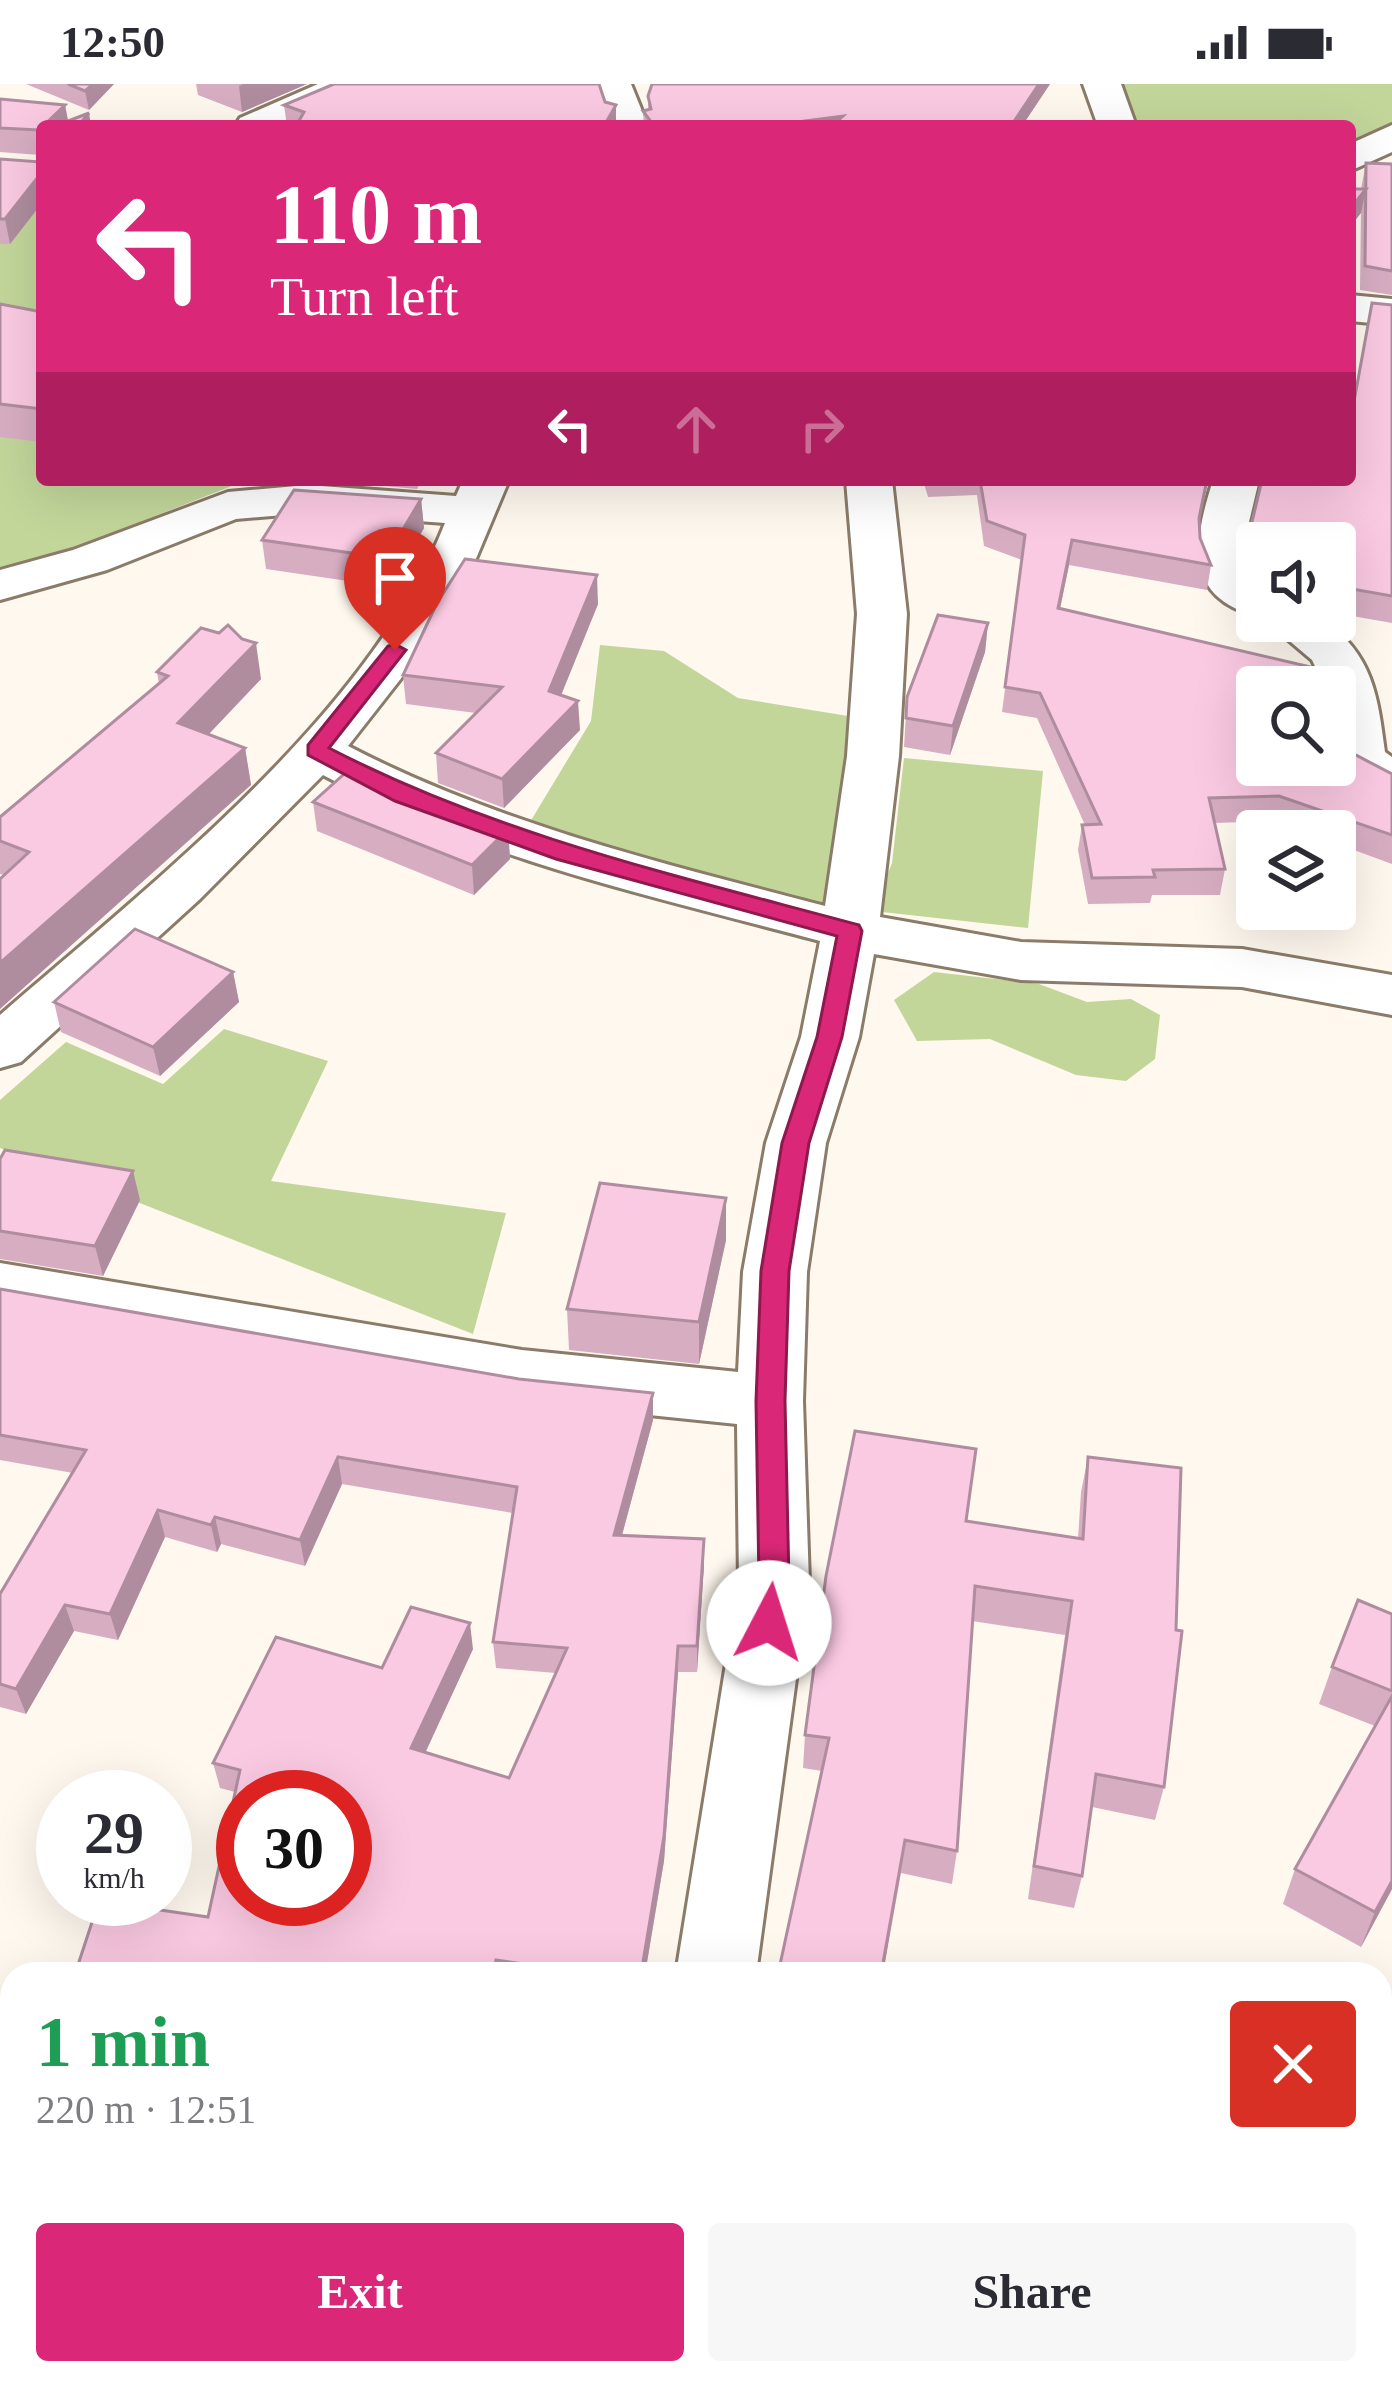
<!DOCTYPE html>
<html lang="en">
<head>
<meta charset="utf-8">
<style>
	body { margin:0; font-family:"Times New Roman",serif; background:#f7f7f7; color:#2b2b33; height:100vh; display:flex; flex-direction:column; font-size:45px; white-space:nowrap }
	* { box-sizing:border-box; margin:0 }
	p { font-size:39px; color:#7c7c81 }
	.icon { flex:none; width:66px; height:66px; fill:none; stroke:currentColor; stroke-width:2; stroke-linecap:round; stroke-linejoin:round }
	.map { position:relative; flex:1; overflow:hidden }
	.details { position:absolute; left:0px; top:1878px; width:1392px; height:423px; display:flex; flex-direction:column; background:#fff; border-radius:36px 36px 0 0; box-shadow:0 12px 48px #0002 }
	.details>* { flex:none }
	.guide { position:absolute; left:36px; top:36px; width:1320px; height:366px; border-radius:12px; box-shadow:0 12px 48px #0002; background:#db2777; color:#fff; overflow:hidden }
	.buttons { position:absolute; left:1236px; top:438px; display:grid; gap:24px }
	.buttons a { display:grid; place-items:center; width:120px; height:120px; border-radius:12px; background:#fff; box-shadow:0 12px 48px #0002; font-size:60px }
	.speed { position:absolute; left:36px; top:1686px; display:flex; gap:24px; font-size:60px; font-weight:700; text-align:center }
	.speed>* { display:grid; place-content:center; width:156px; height:156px; border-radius:50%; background:#fff; box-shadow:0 12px 48px #0002; line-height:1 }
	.speed small { font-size:30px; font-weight:400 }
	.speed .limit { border:18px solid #d22; background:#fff; color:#111 }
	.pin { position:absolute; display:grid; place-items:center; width:102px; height:102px; color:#fff; margin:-123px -51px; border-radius:50% 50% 50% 0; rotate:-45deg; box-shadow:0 0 12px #0007 }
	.pin .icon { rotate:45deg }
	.me { position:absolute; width:132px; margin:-66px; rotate:5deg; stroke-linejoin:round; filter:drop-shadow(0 0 9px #0008) }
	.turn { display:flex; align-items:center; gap:42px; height:252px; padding:0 36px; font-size:54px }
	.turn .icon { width:156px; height:156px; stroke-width:2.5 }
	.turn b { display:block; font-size:84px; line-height:102px }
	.lanes { display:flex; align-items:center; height:114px; padding:0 36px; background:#0003; justify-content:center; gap:60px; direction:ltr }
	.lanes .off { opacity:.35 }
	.round { display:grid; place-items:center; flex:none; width:126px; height:126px; border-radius:12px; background:#f7f7f7 }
	.overview { display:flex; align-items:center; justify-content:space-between; height:204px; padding:0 36px }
	h1 { font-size:72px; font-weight:700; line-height:90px; color:#1e9e55 }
	.action { display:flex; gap:24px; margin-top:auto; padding:24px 36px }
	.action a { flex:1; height:138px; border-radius:12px; background:#db2777; color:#fff; font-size:48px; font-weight:700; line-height:138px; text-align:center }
	.action a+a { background:#f7f7f7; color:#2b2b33 }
	.status { display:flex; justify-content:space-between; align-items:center; height:84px; padding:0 60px; background:#fff; direction:ltr }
	.status svg { height:33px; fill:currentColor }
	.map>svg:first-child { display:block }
	.green { fill:#c2d69a }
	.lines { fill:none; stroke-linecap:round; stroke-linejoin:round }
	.minor-casing { stroke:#8b7b69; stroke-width:6 }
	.tertiary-casing { stroke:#8b7b69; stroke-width:6 }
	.minor { fill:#fff; fill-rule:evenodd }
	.tertiary { fill:#fff; fill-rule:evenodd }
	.wall { fill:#d7adc2 }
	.shaded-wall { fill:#af8d9e }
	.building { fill:#fac9e2; stroke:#af8d9e; stroke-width:3; fill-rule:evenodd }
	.route { fill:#db2777; stroke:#8e194d; stroke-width:3 }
</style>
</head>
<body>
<div class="status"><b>12:50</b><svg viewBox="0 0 49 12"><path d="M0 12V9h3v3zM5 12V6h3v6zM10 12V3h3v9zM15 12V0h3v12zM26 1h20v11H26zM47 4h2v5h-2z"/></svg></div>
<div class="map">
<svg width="1392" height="2300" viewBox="0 0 1392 2300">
	<rect width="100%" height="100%" fill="#fff8ef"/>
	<g class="green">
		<path d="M1121 0H1392V43L1350 66V42H1132Z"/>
		<path d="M0 115 42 119V396H247L0 493Z"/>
		<path d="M600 561 664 567 738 614 848 632 841 828 527 743 591 637Z"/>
		<path d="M904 674 1043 687 1028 844 873 827 892 779Z"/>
		<path d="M934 888 1039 900 1087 918 1131 915 1160 931 1155 975 1126 997 1076 991 990 955 917 957 894 916Z"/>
		<path d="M224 945 328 977 271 1097 506 1129 473 1250 0 1064V1016L66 958 163 1000Z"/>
	</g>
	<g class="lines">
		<g class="minor-casing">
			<g id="minor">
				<path d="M318 0H368L362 8 286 42H235L240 34Z"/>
				<path d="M593 0H631L648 42H610Z"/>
				<path d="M1083 0H1121L1136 42H1098Z"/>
				<path d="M1392 41V68L1350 87V60Z"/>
				<path d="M463 396H509L467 496 417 574 348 662C498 740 662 779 825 822L847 672 857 530 846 396H892L907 530 899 672 880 833 1021 858 1242 865 1392 891V931L1242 903 1021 896 874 870 859 953 826 1059 807 1188 803 1317 809 1499 756 1890H676L739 1499 737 1340 522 1318 0 1227V1179L522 1266 738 1288 743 1188 766 1059 801 953 820 857C651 812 477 774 323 691L200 815 21 978 0 984V931C152 799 370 630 445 439L308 429 236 435 107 486 0 516V486L73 466 228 408 308 401 456 412Z"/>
				<path d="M1213 396H1259L1243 463 1245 477 1257 494V532C1181 513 1195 453 1213 396Z"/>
				<path d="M1266 537H1324C1373 570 1378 614 1385 668L1392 673V714C1370 708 1348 696 1335 677V603H1325L1312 576Z"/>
				<path d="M12 2264V2289H110L114 2300H6L2 2289Z"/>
				<rect x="645" y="2289" width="88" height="11"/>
				<path d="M750 2289H853L857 2300H754Z"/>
			</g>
		</g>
		<g class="tertiary-casing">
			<path id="tertiary" d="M1350 211 1392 215V241L1350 237Z"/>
		</g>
		<use href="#minor" class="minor"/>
		<use href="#tertiary" class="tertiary"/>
	</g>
	<g class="wall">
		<path d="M26 0H114L89 26Z"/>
		<path d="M196 0H307L242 28 198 11Z"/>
		<path d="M652 0H1050L1022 42H644L643 27 648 26V12Z"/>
		<path d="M0 15 65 21 68 37 42 119 10 160H0V75L40 78V71L0 68Z"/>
		<path d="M284 21 616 42H287Z"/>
		<path d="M1366 79 1392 80V211L1360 206 1361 128 1350 143V105H1361Z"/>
		<path d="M0 220 42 228V358L0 353Z"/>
		<path d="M1392 221V539L1335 529V459H1257V484L1248 463 1252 438 1354 311Z"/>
		<path d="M321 396H422L417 405Z"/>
		<path d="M923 396H1208L1199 439 1200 454 1211 481 1207 506 1069 481 1060 524 1336 589 1335 616V603H1257V681H1335V660L1392 690V780L1335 759V747H1301L1274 737 1215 739 1225 785 1220 811H1152L1150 819 1088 820 1078 766 1082 741H1085L1037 634 1002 628 1022 476 984 462 977 411 928 413Z"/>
		<path d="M421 415 424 444 389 503 266 485 262 456Z"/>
		<path d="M598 520 561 611 580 646 504 724 438 699 436 669 476 629 406 620 403 591Z"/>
		<path d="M988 539 985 568 950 671 904 663 907 613Z"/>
		<path d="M157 588 261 595 209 650 245 664 251 701 4 791 0 790V733L159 600Z"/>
		<path d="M313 718 508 745 510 775 474 811 317 747Z"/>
		<path d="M233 888 239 918 160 992 61 948 54 918Z"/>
		<path d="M0 1075 140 1116 103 1192 0 1175Z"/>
		<path d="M726 1156 699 1280 569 1266 567 1225Z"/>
		<path d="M0 1205 653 1336 622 1451 704 1455V1481L697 1588H678L664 1777 645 1890H75L208 1833 235 1708 220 1704 213 1679 382 1584 473 1565 425 1668 509 1694 556 1589 496 1584 493 1558 513 1429 342 1400 305 1482 221 1460 217 1468 165 1453 118 1556 74 1547 26 1630 0 1623V1510L73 1389 0 1376Z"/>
		<path d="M1088 1373 1164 1703 1155 1736 1092 1723 1082 1792 1074 1824 1028 1815 1065 1551 972 1537 957 1767 952 1800 901 1789 883 1890H778L822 1687 803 1684 805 1651 966 1437 1078 1455 1081 1408Z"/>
		<path d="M1392 1530V1805L1361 1863 1283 1820 1295 1785 1375 1642 1319 1620 1332 1583Z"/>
		<path d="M403 2289H450L448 2298Z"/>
		<path d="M1059 2289H1299L1296 2300H1055Z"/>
	</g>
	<g class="shaded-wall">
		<path d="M93 0H114L89 26 85 7Z"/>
		<path d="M243 0H307L242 28 239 2Z"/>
		<path d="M1039 0H1050L1022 42H1011Z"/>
		<path d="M65 21 69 42H43Z"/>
		<path d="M616 21V42H604Z"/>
		<path d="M89 29 91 42H78Z"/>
		<path d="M843 32V42H766Z"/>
		<path d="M42 88V119L10 160 5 135Z"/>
		<path d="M1366 105 1361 129 1350 143V125Z"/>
		<path d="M421 415 424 444 389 503 386 474Z"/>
		<path d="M1072 456 1069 481 1055 549 1058 524Z"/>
		<path d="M597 491 598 520 551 636 549 607Z"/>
		<path d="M988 539 985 568 950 671 953 642Z"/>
		<path d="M256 559 261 595 185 675 178 639Z"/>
		<path d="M578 617 580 646 504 724 502 695Z"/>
		<path d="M245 664 251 701 0 925V879Z"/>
		<path d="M508 745 510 775 474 811 472 781Z"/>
		<path d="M233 888 239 918 160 992 153 963Z"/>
		<path d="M133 1087 140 1116 103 1192 95 1162Z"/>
		<path d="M726 1114V1156L699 1280V1238Z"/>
		<path d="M653 1309V1336L615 1477 614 1451Z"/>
		<path d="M338 1373 342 1400 305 1482 300 1456Z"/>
		<path d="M158 1426 165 1453 118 1556 110 1530Z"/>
		<path d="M215 1433 221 1460 217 1468 211 1441Z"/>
		<path d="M704 1455V1481L697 1588V1562Z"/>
		<path d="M65 1521 74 1547 26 1630 16 1605Z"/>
		<path d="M470 1539 473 1565 416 1689 411 1664Z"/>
		<path d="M678 1562V1588L664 1777 645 1890H641Z"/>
		<path d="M905 1756 883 1890H881Z"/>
		<path d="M1392 1797V1805L1361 1863 1375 1828Z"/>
	</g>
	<g class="building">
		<path d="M68 0H93L85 7Z"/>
		<path d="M334 0H599L605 18 616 21 604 42H296L304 28 284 21Z"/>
		<path d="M652 0H1039L1011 42H832L843 32 766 42H654L643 27 651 25 648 12Z"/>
		<path d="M0 15 65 21 39 46 0 44Z"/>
		<path d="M89 29 78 42H55Z"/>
		<path d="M42 47V88L5 135H0V75L40 78Z"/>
		<path d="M1366 79 1392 80V187L1365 182Z"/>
		<path d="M1350 105H1366L1350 125Z"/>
		<path d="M1372 219 1392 221V512L1335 502V459H1262L1252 438 1262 396H1350V311L1355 312Z"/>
		<path d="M0 220 42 228V325L0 320Z"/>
		<path d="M980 396H1207L1199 434 1200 454 1211 481 1072 456 1058 524 1336 589 1335 614V603H1257V681H1335V660L1392 690V751L1279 712 1209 714 1225 785 1153 786 1155 793 1092 794 1082 741 1101 740 1040 609 1005 603 1025 451 987 437Z"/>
		<path d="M294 406 421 415 386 474 262 456Z"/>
		<path d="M465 475 597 491 549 607 578 617 502 695 436 669 502 603 403 591 437 519Z"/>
		<path d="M938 531 988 539 953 642 906 634 907 613Z"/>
		<path d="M228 541 242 555 256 559 178 639 245 664 0 879V795L29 768 0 757V733L168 592 157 588 201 544 219 549Z"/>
		<path d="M352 683 508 745 472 781 313 718Z"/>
		<path d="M135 845 233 888 153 963 54 918Z"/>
		<path d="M5 1066 133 1087 95 1162 0 1147V1075Z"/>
		<path d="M600 1099 726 1114 699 1238 567 1225Z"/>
		<path d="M0 1205 519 1295 653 1309 614 1451 704 1455 697 1562H678L664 1752 641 1890H594L496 1876 493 1890H75L99 1817 208 1833 240 1686 213 1679 276 1553 382 1584 411 1523 470 1539 411 1664 509 1694 567 1564 493 1558 517 1403 338 1373 300 1456 215 1433 211 1441 158 1426 110 1530 65 1521 16 1605 0 1600V1510L86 1366 0 1351ZM243 1713H345V1815H243Z"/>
		<path d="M855 1347 976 1365 966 1437 1083 1455 1088 1373 1181 1384 1176 1546 1182 1547 1164 1703 1096 1690 1082 1792 1034 1782 1072 1517 975 1502 957 1767 905 1756 881 1890H778L829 1654 805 1651 826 1492Z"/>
		<path d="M1358 1516 1392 1530V1607L1332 1583Z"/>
		<path d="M1392 1612V1797L1375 1828 1295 1785Z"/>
		<path d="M1059 2289H1299L1296 2300H1258L1235 2289 1238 2300H1055Z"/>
	</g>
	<path class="route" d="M395 560 406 566 329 664C497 751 678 792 859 841L862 847 842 953 809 1059 789 1187 785 1317 789 1498 780 1548 769 1552 758 1548 753 1539 759 1498 756 1317 761 1187 782 1059 817 953 837 852 556 775 395 717 308 671V661L388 562Z"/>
</svg>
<div class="buttons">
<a><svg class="icon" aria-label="sound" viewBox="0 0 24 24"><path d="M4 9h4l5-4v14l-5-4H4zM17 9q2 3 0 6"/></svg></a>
<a><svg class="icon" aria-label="search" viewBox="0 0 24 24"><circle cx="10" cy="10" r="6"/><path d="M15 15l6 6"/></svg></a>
<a><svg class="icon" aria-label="layers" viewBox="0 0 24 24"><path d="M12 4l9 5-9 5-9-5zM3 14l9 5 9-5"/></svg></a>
</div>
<div class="speed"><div>29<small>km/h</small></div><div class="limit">30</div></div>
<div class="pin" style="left:395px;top:566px;background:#d93025"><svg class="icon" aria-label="arrive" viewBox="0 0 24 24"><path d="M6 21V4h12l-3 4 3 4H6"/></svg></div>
<svg class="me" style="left:769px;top:1539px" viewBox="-20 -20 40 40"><circle r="19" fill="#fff"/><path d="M0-13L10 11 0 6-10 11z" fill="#db2777"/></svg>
<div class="guide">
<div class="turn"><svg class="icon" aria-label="left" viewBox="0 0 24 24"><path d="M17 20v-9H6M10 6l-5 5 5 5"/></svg><div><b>110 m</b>Turn left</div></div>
<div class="lanes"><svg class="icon" aria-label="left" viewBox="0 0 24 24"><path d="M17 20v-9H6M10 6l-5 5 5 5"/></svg><svg class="icon off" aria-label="ahead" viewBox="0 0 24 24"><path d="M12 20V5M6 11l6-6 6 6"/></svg><svg class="icon off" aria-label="right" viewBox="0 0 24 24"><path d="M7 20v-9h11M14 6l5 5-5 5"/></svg></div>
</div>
<section class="details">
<div class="overview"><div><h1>1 min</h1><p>220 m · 12:51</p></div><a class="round" style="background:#d93025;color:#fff"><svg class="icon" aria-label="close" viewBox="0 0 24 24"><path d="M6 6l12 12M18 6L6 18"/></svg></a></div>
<div class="action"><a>Exit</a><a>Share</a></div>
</section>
</div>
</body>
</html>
